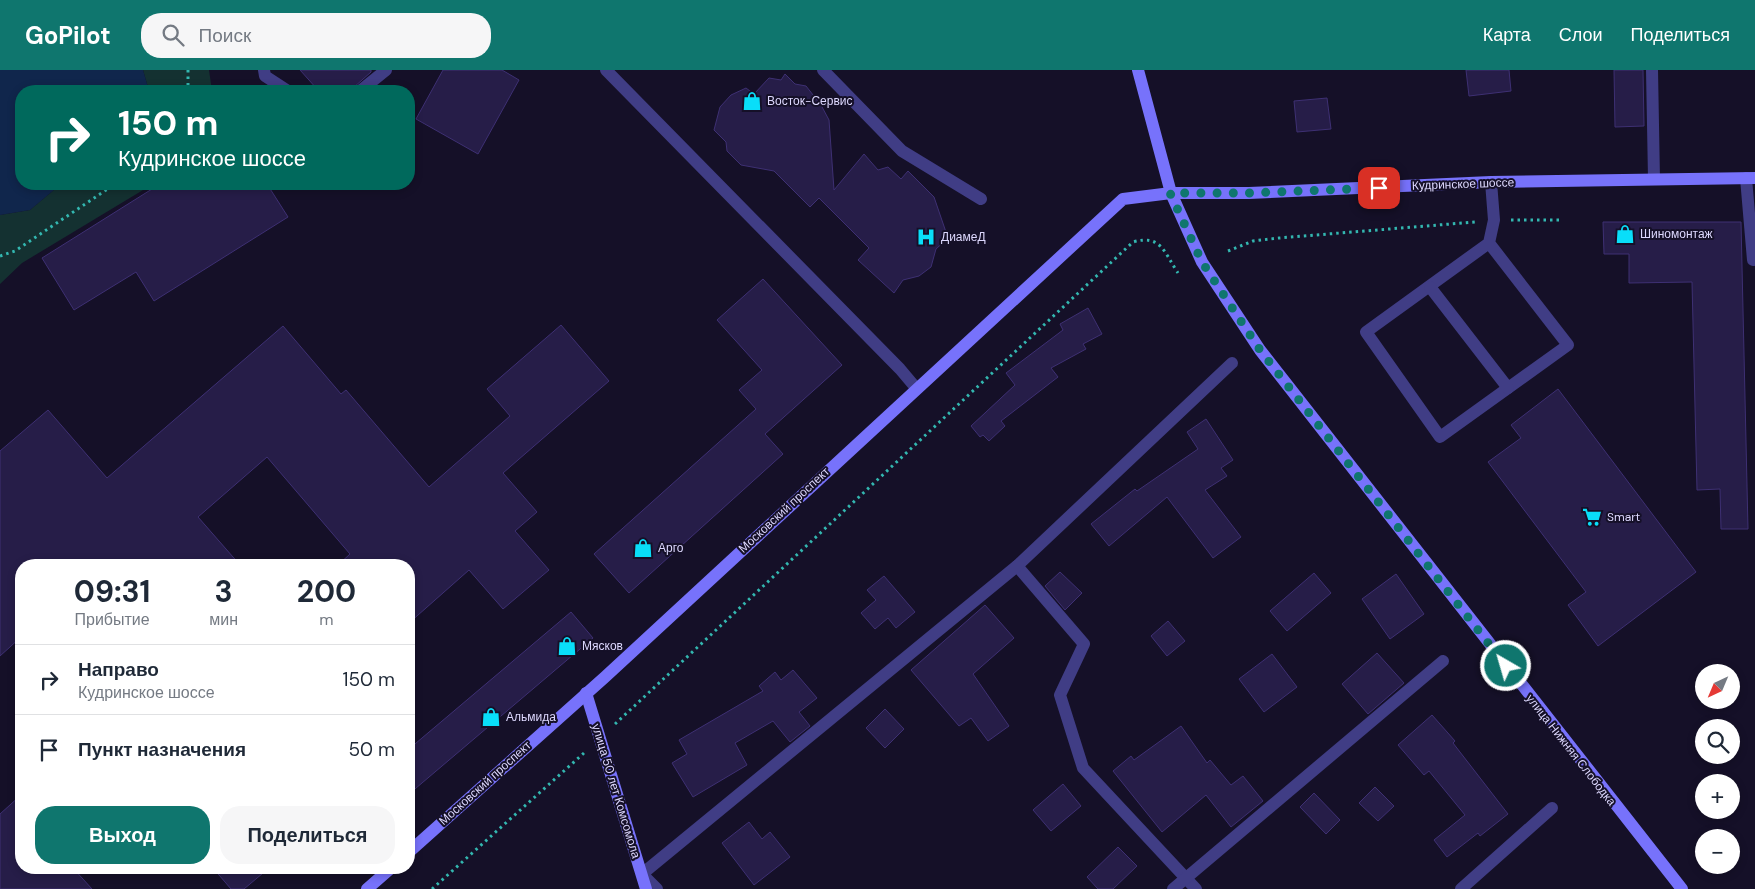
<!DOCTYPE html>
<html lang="ru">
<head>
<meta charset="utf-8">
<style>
	body { margin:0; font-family:"DM Sans",sans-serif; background:#f6f6f7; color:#1f2937; height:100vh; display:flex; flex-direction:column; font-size:19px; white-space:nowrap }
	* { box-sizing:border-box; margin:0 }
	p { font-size:16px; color:#747a83 }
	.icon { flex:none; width:28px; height:28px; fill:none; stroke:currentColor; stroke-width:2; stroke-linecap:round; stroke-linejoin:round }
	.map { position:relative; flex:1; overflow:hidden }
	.drawer { position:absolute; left:15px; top:489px; width:400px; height:315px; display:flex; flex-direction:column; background:#fff; border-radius:20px; box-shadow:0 2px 8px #0003 }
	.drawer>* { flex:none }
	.guide { position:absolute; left:15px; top:15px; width:400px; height:105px; border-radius:20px; box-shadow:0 2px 8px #0003; background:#00695c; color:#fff; overflow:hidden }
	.needle { width:32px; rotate:224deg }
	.buttons { position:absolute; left:1695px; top:594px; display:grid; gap:10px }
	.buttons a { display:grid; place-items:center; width:45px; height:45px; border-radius:50%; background:#fff; box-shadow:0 2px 8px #0003; font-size:25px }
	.pin { position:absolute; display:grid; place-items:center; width:42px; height:42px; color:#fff; margin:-21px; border-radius:10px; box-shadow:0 2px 8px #0006 }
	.me { position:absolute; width:55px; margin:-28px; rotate:322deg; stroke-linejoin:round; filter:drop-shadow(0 0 4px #0008) }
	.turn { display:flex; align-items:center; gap:18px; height:105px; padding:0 20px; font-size:22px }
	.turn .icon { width:65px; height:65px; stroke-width:2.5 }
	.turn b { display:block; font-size:35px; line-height:42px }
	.eta { display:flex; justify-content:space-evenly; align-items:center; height:85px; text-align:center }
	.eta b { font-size:30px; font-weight:700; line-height:35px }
	.primary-button { display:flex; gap:10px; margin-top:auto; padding:10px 20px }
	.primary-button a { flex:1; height:58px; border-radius:20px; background:#0f766e; color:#fff; font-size:20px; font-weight:700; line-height:58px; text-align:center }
	.primary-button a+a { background:#f6f6f7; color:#1f2937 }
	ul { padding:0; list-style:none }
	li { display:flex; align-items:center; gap:15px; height:70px; padding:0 20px; border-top:1px solid #e0e1e3 }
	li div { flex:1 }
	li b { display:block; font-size:19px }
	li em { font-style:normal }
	header { display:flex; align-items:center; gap:30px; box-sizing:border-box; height:70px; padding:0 25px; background:#0f766e; color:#fff }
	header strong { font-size:24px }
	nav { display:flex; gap:28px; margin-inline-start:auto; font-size:18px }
	.search { width:350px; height:45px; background:#f6f6f7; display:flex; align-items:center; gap:12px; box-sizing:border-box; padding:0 18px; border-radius:20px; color:#747a83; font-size:19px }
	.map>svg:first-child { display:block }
	.green { fill:#143131 }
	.water { fill:#10264c }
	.building { fill:#261d48; stroke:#3e3073 }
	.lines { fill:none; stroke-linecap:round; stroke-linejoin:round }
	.path { stroke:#33b7b0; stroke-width:3; stroke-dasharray:2.5 4; stroke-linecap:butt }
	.lane { stroke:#403d85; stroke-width:12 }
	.street { stroke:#403d85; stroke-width:12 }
	.secondary { stroke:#7772fb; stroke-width:12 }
	.route { stroke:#0f766e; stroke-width:9; stroke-dasharray:0 16.2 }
	.labels { text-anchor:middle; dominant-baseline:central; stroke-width:4; stroke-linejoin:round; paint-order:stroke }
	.poi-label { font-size:12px; fill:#ddd8fe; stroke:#151028; text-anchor:start }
	.street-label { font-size:12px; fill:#ddd8fe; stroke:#151028 }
</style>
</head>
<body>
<header>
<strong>GoPilot</strong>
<div class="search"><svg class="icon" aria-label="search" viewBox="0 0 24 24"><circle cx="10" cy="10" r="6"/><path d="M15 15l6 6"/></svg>Поиск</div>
<nav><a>Карта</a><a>Слои</a><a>Поделиться</a></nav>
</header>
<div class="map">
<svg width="1755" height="819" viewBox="0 0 1755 819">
	<rect width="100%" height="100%" fill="#151028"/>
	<g class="green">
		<path d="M143 0H209L212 21H149Z"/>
		<path d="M61 114H153L22 193 0 214V145L30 140Z"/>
	</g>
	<path class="water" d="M0 0H143L149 21H21V114H61L30 140 0 145Z"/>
	<g class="building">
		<path d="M300 0H371V2L353 18 317 19Z"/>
		<path d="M443 0H502L519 10 478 84 416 49Z"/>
		<path d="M1466 0H1509L1511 21 1469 26Z"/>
		<path d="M1614 0H1643L1644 56 1615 57Z"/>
		<path d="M785 4 795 14 806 16 821 35 829 50 834 120 864 84 878 100 888 97 901 109 908 101 934 127 948 168 936 179 931 197 919 206 903 210 894 223 858 190 869 178 819 128 810 137 774 101 741 95 727 81 726 72 714 60 720 37 731 25 746 18 754 24 769 8 781 10Z"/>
		<path d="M1327 28 1331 59 1297 62 1294 31Z"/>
		<path d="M160 114H267L288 147 154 231 136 202 74 240 42 188Z"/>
		<path d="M1603 152H1741L1748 459H1721L1720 419 1697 420 1692 212 1629 213V184H1604Z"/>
		<path d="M763 209 842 295 765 364 783 384 629 523 594 484 756 339 739 320 762 300 717 250Z"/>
		<path d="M1088 238 1102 264 1083 274 1086 279 1051 298 1058 307 1001 351 1005 356 989 371 983 365 980 367 971 356 1015 315 1006 303 1063 260 1060 254Z"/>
		<path d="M561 255 609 311 503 403 537 442 515 461 549 500 503 539 469 500 409 553V495H338L350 484 267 387 198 447 240 495H21V567L0 586V381L48 340 107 408 283 256 341 324 346 320 429 417 510 346 487 319Z"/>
		<path d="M1558 319 1696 502 1598 576 1568 535 1586 522 1488 392 1521 368 1511 355Z"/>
		<path d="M1206 349 1233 390 1221 398 1227 406 1205 420 1241 467 1213 488 1167 427 1109 476 1091 454 1135 419 1137 421 1198 379 1187 362Z"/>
		<path d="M1060 502 1082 523 1065 540 1045 516Z"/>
		<path d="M1314 503 1331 523 1287 561 1270 541Z"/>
		<path d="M1396 504 1424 544 1390 569 1362 529Z"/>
		<path d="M884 506 915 542 896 558 888 548 875 559 861 543 876 530 867 520Z"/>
		<path d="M985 535 1014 568 973 604 1009 656 988 671 971 648 959 656 911 600Z"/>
		<path d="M571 542 593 568 409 724V679Z"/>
		<path d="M1168 551 1185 571 1167 586 1151 566Z"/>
		<path d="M1377 583 1404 613 1368 644 1342 614Z"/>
		<path d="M1272 584 1297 617 1264 642 1239 609Z"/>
		<path d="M793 600 817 628 799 642 810 656 790 672 773 651 735 673 747 695 693 727 672 693 687 684 679 670 763 621 759 616 775 602 781 610Z"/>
		<path d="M885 639 904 659 885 678 866 658Z"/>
		<path d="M1432 645 1455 671 1453 673 1508 744 1480 766 1478 763 1447 787 1434 770 1465 745 1429 701 1424 705 1398 675Z"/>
		<path d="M1181 656 1207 693 1210 690 1231 715 1243 706 1263 731 1231 757 1206 725 1162 762 1113 701 1131 686 1134 690Z"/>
		<path d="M1063 714 1081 736 1051 761 1033 740Z"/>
		<path d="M1375 717 1394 736 1378 751 1359 733Z"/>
		<path d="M1314 723 1340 750 1326 764 1300 737Z"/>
		<path d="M21 725V798H73L92 819H0V744Z"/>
		<path d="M749 752 762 769 770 762 790 787 754 815 722 773Z"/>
		<path d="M1118 777 1137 796 1113 819H1098L1087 807Z"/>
		<path d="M213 798H269L244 819H231Z"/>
	</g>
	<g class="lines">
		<g class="path">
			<path d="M188 0V21"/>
			<path d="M1511 150H1562"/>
			<path d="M1228 181 1253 171 1279 168 1475 152"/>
			<path d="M0 186 15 181 115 114"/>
			<path d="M615 654 1133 172C1161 164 1164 182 1178 203"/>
			<path d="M432 819 584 683"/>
		</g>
		<g class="lane">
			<path d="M264 0 265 6 288 21"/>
			<path d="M606 0 900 299 916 318"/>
			<path d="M823 0 902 81 981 129"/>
			<path d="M1652 0 1654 109"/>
			<path d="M360 21 386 0"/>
			<path d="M1746 108 1753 190"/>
			<path d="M1489 173 1568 275 1440 367 1366 262 1489 173 1494 150 1491 112"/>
			<path d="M1430 217 1508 318"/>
		</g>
		<g class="street">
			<path d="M1017 496 1084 574 1060 625 1083 698 1196 819"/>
			<path d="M657 819 642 804 1017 496 1232 293"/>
			<path d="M1173 819 1443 591"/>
			<path d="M1461 819 1552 738"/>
		</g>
		<g class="secondary">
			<path d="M1138 0 1171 123 1202 192 1260 280 1682 819"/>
			<path d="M586 623 646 819"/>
			<path d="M409 782 605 607 1123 129 1171 123H1249L1491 112 1755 108"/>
			<path d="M367 819 391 798"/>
		</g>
	</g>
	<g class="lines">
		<path class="route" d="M1379 118 1249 123H1170L1202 192 1260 280 1506 596"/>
	</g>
	<defs>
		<g id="shop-bare" transform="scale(1.5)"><path d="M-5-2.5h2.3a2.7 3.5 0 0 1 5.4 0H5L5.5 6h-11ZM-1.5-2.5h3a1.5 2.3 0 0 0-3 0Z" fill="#09def9" stroke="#151028" stroke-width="2.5" paint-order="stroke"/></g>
		<g id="hospital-bare" transform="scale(1.5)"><path d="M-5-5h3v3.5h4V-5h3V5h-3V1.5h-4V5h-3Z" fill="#09def9" stroke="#151028" stroke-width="2.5" paint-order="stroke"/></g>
		<g id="supermarket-bare" transform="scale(1.5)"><path d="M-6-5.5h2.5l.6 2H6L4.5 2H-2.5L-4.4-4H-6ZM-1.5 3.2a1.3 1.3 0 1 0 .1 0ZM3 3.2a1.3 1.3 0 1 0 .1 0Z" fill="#09def9" stroke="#151028" stroke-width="2.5" paint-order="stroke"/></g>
	</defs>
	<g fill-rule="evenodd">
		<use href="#shop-bare" x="752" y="31"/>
		<use href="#shop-bare" x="1625" y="164"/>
		<use href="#hospital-bare" x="926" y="167"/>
		<use href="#supermarket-bare" x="1592" y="447"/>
		<use href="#shop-bare" x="643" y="478"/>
		<use href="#shop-bare" x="567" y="576"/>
		<use href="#shop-bare" x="491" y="647"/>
	</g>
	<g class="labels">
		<g class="poi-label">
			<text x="767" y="31">Восток-Сервис</text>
			<text x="1640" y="164">Шиномонтаж</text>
			<text x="941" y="167">ДиамеД</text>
			<text x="1607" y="447">Smart</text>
			<text x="658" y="478">Арго</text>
			<text x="582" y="576">Мясков</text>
			<text x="506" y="647">Альмида</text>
		</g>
		<g class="street-label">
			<text transform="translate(1463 114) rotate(-2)">Кудринское шоссе</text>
			<text transform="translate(784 440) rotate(-43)">Московский проспект</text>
			<text transform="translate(1571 680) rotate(52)">улица Нижняя Слободка</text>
			<text transform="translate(485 713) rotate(-42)">Московский проспект</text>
			<text transform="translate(616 721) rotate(73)">улица 50 лет Комсомола</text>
		</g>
	</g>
</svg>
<div class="buttons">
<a><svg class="needle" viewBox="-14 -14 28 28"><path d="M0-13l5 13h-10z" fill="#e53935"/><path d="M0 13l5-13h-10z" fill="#747a83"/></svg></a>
<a><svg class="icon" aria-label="search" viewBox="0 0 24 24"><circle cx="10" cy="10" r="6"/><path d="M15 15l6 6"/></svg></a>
<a>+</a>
<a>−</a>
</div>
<div class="pin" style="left:1379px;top:118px;background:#d93025"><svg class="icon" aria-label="arrive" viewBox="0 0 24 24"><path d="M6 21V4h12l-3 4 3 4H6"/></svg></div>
<svg class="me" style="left:1506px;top:596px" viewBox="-20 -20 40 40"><circle r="17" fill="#0f766e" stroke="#fff" stroke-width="3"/><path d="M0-11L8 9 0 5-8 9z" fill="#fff"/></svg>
<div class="guide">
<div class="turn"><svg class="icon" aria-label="right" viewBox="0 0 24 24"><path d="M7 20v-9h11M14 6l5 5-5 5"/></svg><div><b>150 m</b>Кудринское шоссе</div></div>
</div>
<section class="drawer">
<div class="eta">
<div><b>09:31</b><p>Прибытие</p></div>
<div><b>3</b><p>мин</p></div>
<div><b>200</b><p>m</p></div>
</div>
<ul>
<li><svg class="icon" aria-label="right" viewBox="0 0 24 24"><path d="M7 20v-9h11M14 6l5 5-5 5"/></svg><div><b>Направо</b><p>Кудринское шоссе</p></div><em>150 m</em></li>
<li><svg class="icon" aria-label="arrive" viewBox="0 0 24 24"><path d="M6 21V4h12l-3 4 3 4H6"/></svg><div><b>Пункт назначения</b></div><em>50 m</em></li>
</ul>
<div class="primary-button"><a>Выход</a><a>Поделиться</a></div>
</section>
</div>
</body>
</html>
